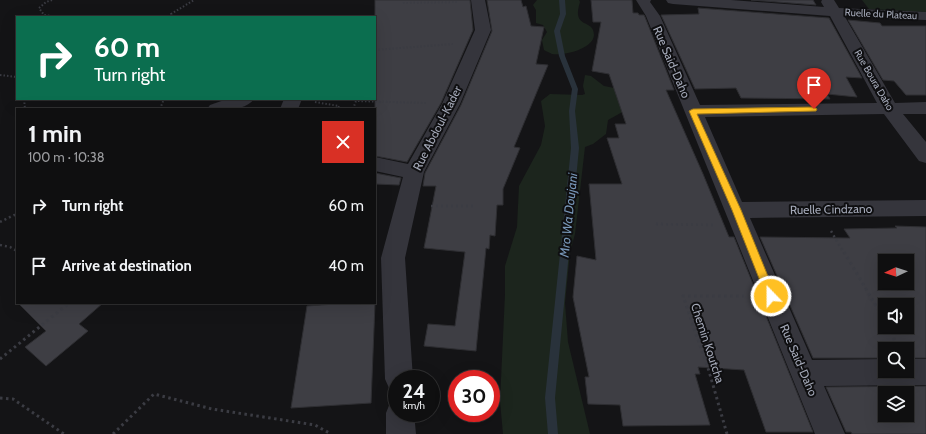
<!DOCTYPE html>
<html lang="en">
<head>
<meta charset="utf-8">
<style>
	body { margin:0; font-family:Cabin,sans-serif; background:#181819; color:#f1f3f6; height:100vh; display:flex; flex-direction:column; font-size:15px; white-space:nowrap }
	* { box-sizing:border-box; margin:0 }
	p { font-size:13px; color:#9b9c9f }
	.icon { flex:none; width:22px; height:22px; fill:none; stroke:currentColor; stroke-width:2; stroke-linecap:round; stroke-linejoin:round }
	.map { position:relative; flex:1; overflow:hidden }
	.drawer { position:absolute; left:16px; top:108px; width:360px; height:196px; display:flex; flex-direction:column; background:#0f0f10; border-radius:0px; box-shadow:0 4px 16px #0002,0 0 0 1px #2f2f30 }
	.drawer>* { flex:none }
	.top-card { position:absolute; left:16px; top:16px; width:360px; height:84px; border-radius:0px; box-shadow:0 4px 16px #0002,0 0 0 1px #2f2f30; background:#0b6e4f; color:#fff; overflow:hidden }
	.needle { width:26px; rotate:266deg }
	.fabs { position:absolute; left:878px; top:254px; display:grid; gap:8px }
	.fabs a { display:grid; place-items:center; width:36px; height:36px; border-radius:0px; background:#0f0f10; box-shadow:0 4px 16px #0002,0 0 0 1px #2f2f30; font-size:20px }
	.speed { position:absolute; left:388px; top:370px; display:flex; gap:8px; font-size:20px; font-weight:700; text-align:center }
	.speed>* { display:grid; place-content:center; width:52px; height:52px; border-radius:50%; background:#0f0f10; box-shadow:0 4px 16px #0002,0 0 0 1px #2f2f30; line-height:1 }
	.speed small { font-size:10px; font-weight:400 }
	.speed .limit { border:6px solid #d22; background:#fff; color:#111 }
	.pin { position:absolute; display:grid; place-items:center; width:34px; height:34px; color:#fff; margin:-41px -17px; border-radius:50% 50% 50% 0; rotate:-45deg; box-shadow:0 0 4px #0007 }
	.pin .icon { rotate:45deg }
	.me { position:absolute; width:44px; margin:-22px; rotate:338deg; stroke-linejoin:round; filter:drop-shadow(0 0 3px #0008) }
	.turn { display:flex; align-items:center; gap:14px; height:84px; padding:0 12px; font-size:18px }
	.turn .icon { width:52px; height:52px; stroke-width:2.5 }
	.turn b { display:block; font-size:28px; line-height:34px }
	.round { display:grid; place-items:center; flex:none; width:42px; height:42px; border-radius:0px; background:#181819 }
	.overview { display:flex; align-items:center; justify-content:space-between; height:68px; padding:0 12px }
	h1 { font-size:24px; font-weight:700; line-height:30px }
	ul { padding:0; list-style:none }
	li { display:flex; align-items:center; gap:12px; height:60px; padding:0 12px }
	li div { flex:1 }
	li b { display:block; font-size:15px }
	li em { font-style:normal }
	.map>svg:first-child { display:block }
	.green { fill:#1c251d }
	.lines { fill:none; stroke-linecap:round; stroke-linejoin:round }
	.stream { fill:#29323b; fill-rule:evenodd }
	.building { fill:#3e3e44; stroke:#2e2e32; fill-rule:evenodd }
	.path-far2 { stroke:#3b3c43; stroke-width:2; stroke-dasharray:1.5 2; stroke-linecap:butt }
	.path-far1 { stroke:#3b3c43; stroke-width:2.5; stroke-dasharray:2 3; stroke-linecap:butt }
	.path { stroke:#3b3c43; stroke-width:3; stroke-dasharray:2.5 3.5; stroke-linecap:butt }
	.minor { fill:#35353c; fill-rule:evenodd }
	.route { fill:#ffc023; stroke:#a67d17 }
	.labels { text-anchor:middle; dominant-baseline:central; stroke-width:4; stroke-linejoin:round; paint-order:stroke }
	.far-street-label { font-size:10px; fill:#a4a9b8; stroke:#0f0f11 }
	.street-label { font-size:12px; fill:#a4a9b8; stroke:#0f0f11 }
	.water-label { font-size:13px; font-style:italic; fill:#7796b7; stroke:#0f0f11 }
</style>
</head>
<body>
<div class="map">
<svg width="926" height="434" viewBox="0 0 926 434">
	<rect width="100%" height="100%" fill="#141416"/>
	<g class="green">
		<path d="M537 0H579L580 2C571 30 594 18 594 35 593 49 564 56 552 54 550 53 546 51 544 50L542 40 547 32 543 25 536 23V10L533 5Z"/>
		<path d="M862 0H926V12L869 9Z"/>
		<path d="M585 75 591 76 604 86 619 89 626 110 608 120 606 134 593 144 585 147 575 234 570 252 565 303 568 342 590 434H503L500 401 505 294V266L517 227 519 186 541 145 545 126 541 101 550 94 582 95 585 94 583 86Z"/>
	</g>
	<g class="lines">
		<path class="stream" d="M559 0H565L566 14 560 31 565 56 578 89 575 111 579 148 555 398 558 434H548L545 398 571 148 569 111 572 89 559 56 554 31 560 14Z"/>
	</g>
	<g class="building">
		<path d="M375 0H470L473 30 441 103 407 162 375 156Z"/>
		<path d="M487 0H521L523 7 526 6 531 26 544 27 536 64 548 65 514 147 520 148 503 189V205H497L495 236 490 235 489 249 486 248 476 351 424 346 428 324 455 326 465 252 424 248 436 186H423L425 173 461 105 492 31Z"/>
		<path d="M591 0H632L633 13H638L639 15H644L645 17 674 90H666L703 174 729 237H734L813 432H766L744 370 698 367 700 374H695L710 425 623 426 620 405 588 404 585 377H589L573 297 577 256 596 260 589 184H622L607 138H619L615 124H626L609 74 592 71 601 22H593Z"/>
		<path d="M751 0H813L816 5Z"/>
		<path d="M698 8 829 18 862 78 846 77 857 97 827 94 830 99 741 98 736 88 695 89 661 15 699 14Z"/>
		<path d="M848 20 880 23 882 26H926V95H906L894 81 883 80Z"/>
		<path d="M375 173 401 178 399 185 375 184Z"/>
		<path d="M895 226 926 227V358H907V349H885V358H813L760 237 850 238 844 229 897 228ZM885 261H907V283H885ZM885 305H907V327H885Z"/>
		<path d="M18 303H103L79 324 88 331 46 366 25 347 46 331Z"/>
		<path d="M350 303H375L371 403 291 408 307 306Z"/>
		<path d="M926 386V434H852L851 432H846L826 387ZM885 393H907V415H885Z"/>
	</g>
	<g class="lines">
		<g class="path-far2">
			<path d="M52 0 46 2 39 8 44 15 57 17"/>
			<path d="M403 3 458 2"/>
			<path d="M173 17 171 14 194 0"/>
			<path d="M375 50 453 44"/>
			<path d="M0 75 17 77"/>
			<path d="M24 99 25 109"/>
			<path d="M315 102 339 106 338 109"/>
			<path d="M73 109H78"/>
			<path d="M160 109 164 99"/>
			<path d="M353 109 356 101 426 103"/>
		</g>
		<g class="path-far1">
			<path d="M431 206H473"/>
			<path d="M0 222 14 215 17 216"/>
			<path d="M656 224 715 225"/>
			<path d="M831 231 844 253"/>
			<path d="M0 245 10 247 17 251"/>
		</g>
		<g class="path">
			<path d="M844 252 885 321"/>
			<path d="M888 327 899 349"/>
			<path d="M0 359 69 303"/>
			<path d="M0 398 13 399 64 434"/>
			<path d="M113 434 154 394 212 409 315 425 331 434"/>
			<path d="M727 434 709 371 683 296H744"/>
		</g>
		<g class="minor">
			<path d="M471 0H485L491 30 460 104 424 172 405 258 413 379H397V392L389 388 385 379 381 258 403 177 375 171V157L408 164 442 104 475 30Z"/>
			<path d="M636 0H651L650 2 660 16 700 105 877 103 830 16 673 4 668 3 666 0H731L824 7 821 2 822 0H834L839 8 926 12V20L845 17 895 103 926 102V114H903L926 142V163L919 161 884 114 705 117 742 202 926 200V216L750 218 812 360 885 359V371H907V359H926V385L824 386 845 434H815L646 16Z"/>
			<path d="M227 99H254C245 112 221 109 207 109L210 105Z"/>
			<path d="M284 99H302L298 109H280Z"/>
			<path d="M397 400V413H414L416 434H386V413L390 403Z"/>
		</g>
	</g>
	<path class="route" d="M814 107 817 109 816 111 697 114 741 210 776 296 775 299 771 300 767 299 766 296 732 210 689 111 693 109Z"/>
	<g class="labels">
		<g class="far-street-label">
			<text transform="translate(881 14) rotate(3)">Ruelle du Plateau</text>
			<text transform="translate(874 80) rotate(60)">Rue Boura Daho</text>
		</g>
		<g class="street-label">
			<text transform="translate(672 62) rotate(67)">Rue Said-Daho</text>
			<text transform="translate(437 128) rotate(-63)">Rue Abdoul-Kader</text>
			<text transform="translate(831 209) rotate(-1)">Ruelle Cindzano</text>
			<text transform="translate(708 343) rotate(72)">Chemin Koutcha</text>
			<text transform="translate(799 360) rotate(67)">Rue Said-Daho</text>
		</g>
		<g class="water-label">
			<text transform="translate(568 215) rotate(-84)">Mro Wa Doujani</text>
		</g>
	</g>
</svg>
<div class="fabs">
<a><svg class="needle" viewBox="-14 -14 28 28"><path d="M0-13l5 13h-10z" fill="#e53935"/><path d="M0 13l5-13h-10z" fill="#9b9c9f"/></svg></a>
<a><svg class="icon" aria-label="sound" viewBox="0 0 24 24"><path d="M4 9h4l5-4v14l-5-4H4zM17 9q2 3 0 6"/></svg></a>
<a><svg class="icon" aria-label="search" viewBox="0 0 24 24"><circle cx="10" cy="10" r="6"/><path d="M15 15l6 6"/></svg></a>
<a><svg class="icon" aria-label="layers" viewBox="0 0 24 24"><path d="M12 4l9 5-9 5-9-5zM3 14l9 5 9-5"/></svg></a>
</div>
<div class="speed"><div>24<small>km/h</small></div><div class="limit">30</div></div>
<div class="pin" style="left:814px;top:109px;background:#d93025"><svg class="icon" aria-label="arrive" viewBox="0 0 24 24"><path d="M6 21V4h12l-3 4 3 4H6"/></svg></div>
<svg class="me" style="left:771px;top:296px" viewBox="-20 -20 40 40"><circle r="17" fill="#ffc023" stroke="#fff" stroke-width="3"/><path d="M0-11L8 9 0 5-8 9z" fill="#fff"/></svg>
<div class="top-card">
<div class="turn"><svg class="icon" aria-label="right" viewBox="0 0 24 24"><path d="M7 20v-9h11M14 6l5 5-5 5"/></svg><div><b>60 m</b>Turn right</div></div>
</div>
<section class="drawer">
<div class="overview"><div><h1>1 min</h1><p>100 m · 10:38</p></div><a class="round" style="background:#d93025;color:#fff"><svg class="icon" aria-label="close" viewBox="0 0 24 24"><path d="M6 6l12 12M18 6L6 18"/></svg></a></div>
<ul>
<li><svg class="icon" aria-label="right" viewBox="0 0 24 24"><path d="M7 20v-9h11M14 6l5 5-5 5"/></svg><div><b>Turn right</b></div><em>60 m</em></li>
<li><svg class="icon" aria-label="arrive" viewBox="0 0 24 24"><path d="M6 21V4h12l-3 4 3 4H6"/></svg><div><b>Arrive at destination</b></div><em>40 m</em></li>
</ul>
</section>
</div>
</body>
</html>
